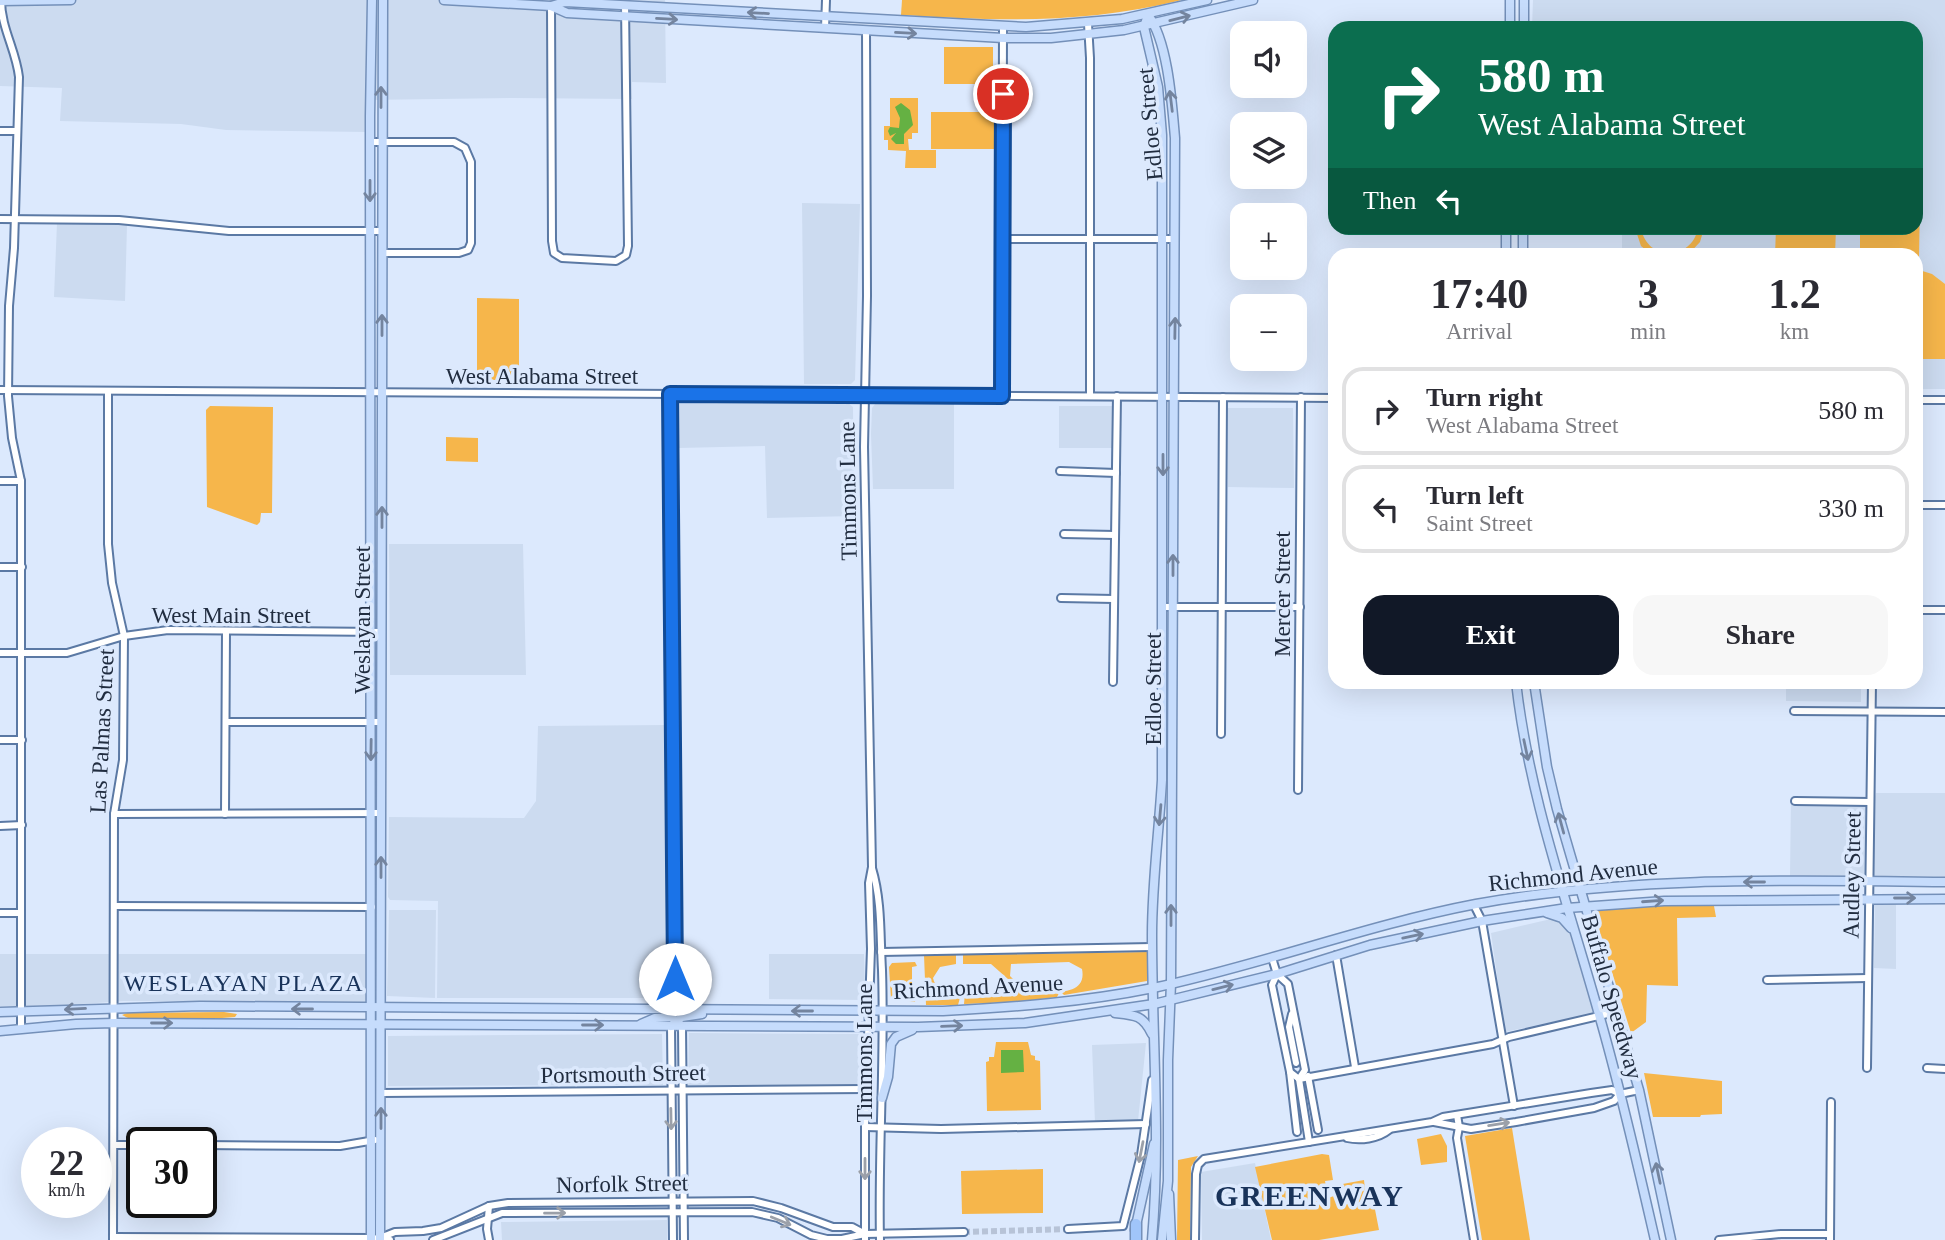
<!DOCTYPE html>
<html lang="en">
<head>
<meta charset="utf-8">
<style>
	body { margin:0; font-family:Georgia,serif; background:#f7f7f7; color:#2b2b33; height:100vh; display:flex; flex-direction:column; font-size:26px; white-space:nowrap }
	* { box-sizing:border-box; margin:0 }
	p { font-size:23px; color:#7c7c81 }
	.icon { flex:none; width:38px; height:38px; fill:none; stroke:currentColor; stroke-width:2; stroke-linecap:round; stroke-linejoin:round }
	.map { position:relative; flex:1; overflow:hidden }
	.details { position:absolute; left:1328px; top:248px; width:595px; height:441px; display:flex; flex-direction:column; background:#fff; border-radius:21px; box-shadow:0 7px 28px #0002 }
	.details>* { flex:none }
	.top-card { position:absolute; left:1328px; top:21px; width:595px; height:214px; border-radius:21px; box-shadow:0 7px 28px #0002; background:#0b6e4f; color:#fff; overflow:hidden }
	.tools { position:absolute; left:1230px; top:21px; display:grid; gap:14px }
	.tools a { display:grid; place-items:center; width:77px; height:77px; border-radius:14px; background:#fff; box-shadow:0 7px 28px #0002; font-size:35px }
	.speed { position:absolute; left:21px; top:1127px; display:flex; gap:14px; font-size:35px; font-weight:700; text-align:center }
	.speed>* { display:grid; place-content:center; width:91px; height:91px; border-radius:50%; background:#fff; box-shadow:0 7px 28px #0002; line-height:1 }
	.speed small { font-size:18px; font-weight:400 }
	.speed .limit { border:4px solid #111; border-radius:10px; background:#fff; color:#111 }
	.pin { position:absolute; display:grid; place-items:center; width:60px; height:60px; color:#fff; margin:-30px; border:4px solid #fff; border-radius:50%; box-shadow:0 2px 7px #0007 }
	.me { position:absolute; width:77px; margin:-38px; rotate:0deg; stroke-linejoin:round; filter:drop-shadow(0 0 5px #0008) }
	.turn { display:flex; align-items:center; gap:24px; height:147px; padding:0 35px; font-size:32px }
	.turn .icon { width:91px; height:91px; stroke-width:2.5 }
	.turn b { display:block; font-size:49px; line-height:60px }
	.then { display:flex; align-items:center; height:66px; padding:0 35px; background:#0003; gap:14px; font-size:26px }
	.eta { display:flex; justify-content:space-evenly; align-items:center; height:119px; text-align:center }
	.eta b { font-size:42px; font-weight:700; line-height:49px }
	.button { display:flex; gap:14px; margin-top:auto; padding:14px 35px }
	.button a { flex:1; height:80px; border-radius:21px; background:#111827; color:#fff; font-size:28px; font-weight:700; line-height:80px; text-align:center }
	.button a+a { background:#f7f7f7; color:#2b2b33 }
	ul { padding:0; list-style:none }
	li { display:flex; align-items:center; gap:21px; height:88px; margin:0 14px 10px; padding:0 21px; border:4px solid #e1e1e2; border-radius:21px }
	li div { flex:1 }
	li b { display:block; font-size:26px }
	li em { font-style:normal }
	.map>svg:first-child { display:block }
	.built { fill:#ccdbf0 }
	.green { fill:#f6b64b; fill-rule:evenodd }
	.water { fill:#65b143 }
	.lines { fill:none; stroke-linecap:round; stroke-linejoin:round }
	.minor-tunnel { stroke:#b7c3d7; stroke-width:6; stroke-dasharray:6 3; stroke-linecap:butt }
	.minor-casing { stroke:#5b79a4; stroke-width:10 }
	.major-casing { stroke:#7490b9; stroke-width:11 }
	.highway-casing { stroke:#7490b9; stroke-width:13 }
	.minor { stroke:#fff; stroke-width:6 }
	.major { stroke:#c6dcfc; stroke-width:8 }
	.highway { stroke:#a0c5fa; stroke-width:10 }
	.oneway { stroke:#74849e }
	.oneway2 { stroke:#9ba0a9 }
	.route-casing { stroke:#114b97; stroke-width:18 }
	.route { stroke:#1a73e8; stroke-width:12 }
	.labels { text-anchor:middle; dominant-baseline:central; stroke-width:7; stroke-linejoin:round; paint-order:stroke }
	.street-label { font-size:23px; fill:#212d40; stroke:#dce9fd }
	.neighbourhood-label { font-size:24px; letter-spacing:2px; fill:#19335a; stroke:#dce9fd }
	.district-label { font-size:30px; font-weight:bold; letter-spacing:2px; fill:#19335a; stroke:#dce9fd }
</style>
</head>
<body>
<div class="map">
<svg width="1945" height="1240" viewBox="0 0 1945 1240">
	<rect width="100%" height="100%" fill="#dce9fd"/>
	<g class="built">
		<path d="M0 0H665L666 83 632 82V99L514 98 367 100V132L226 130 181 124 60 121 62 88 0 86Z"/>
		<path d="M1533 0H1945V389H1916V256L1622 255V228H1916V28H1532Z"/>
		<path d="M802 203 860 204 855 380 851 384H804Z"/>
		<path d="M57 223 127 225 125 301 54 297Z"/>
		<path d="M764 402 848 403 853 407 854 516 767 518 765 446 679 448 678 404Z"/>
		<path d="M876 403 954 404V489H873L871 434 872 408Z"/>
		<rect x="1059" y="406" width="53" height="42"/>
		<path d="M1227 408H1293L1294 488 1228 487Z"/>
		<path d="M389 544H523L526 675H390Z"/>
		<path d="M1786 683H1861V702L1786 701Z"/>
		<path d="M666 725 665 998H437L438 901 390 900 388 897 389 817 524 818 536 801 538 726Z"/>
		<path d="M1876 793H1945V877L1790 876 1791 797H1875Z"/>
		<path d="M1875 903H1896V969L1874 968Z"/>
		<path d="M389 910H436L435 998 387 996Z"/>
		<path d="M1564 916 1595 1013 1505 1032 1491 933Z"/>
		<path d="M0 954H367V1002L124 1001 54 1006H0Z"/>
		<path d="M769 954H864L865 1000 769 999Z"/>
		<path d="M689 1033 863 1034V1084L688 1087Z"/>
		<path d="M662 1034 663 1085 388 1086V1036Z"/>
		<path d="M1146 1043 1138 1121 1095 1123 1092 1045Z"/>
		<path d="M1255 1163 1271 1240H1202L1201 1172Z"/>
		<path d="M667 1220V1240H502L501 1222Z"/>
	</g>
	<g class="green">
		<path d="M902 0H1182C1084 24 1001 21 901 15Z"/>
		<rect x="944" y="47" width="49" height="37"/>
		<path d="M890 98H918V133H912V139H908L909 150H936V168H905L906 151 888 150V140H884V126H890Z"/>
		<path d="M931 112H996L995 149H931Z"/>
		<path d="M1916 134 1921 140 1919 258 1916 256 1860 255V228H1916Z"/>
		<path d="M1635 228H1641C1647 262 1692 261 1698 228H1704L1700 242 1687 256 1652 255 1641 246Z"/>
		<path d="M1776 228H1836L1835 255H1775Z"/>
		<path d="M1916 269 1932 274 1945 284V359H1916Z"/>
		<path d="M477 298 519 299V380H477Z"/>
		<path d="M210 406 273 407 272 513H261L260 522 257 525 207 507 206 410Z"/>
		<path d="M446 437 478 438V462L446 461Z"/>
		<path d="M1660 906H1714L1716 917 1677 918 1678 986 1647 985 1646 1022 1631 1033 1593 911Z"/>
		<path d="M1148 952 1147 981 1064 995 1060 991 1057 997 1017 1002 964 1004 965 993 1008 992V979L991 964H963V955ZM1069 962 1082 969C1088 999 1046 991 1026 992L1010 976 1011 964Z"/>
		<path d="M924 955H956V964L940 967 933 978C937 993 947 994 961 994L958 1005H926Z"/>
		<path d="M915 962 917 966 912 967V987H917L915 1002 891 999 889 967 892 963Z"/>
		<path d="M224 1012 237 1014 235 1017 222 1018H128L122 1015 127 1013Z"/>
		<path d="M996 1042H1028L1031 1055 1035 1056V1060L1040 1061 1041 1110 987 1111 986 1062 989 1061V1057H994Z"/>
		<path d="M1644 1073 1722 1081V1114L1701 1115 1700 1117H1653Z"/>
		<path d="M1512 1128 1530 1240H1482L1465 1136Z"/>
		<path d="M1441 1134 1447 1146V1162L1421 1165 1417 1139Z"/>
		<path d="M1322 1154 1329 1155 1333 1180 1325 1181 1328 1198 1334 1196 1332 1186 1364 1180 1365 1190 1371 1189 1379 1230 1319 1240H1272L1255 1167Z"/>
		<path d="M1198 1156 1191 1167 1190 1240H1177L1178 1160Z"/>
		<path d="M1043 1169V1213L962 1214 961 1171Z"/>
	</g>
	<g class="water">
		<path d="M901 103 910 110 913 125 904 134V144H896L891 139 896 133 890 136 888 131 890 127 899 128 900 118 895 107Z"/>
		<path d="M1001 1050H1023L1024 1072 1001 1073Z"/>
	</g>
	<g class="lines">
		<path class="minor-tunnel" d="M964 1232 1068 1229"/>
		<g class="minor-casing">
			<g id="minor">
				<path d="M1 0C1 28 16 50 19 77L14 248 9 306 8 396 12 438 21 481V1028"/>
				<path d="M551 6 552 241 554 253 562 258 616 261 626 255 628 246 625 5"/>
				<path d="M1088 24 1090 58V396"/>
				<path d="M825 28 826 0"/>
				<path d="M0 131H17"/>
				<path d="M370 142H454L465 148 471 162V243L468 250 459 253H382"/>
				<path d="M0 219 119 220 229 231H382"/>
				<path d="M1003 239H1174"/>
				<path d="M0 390 1335 398"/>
				<path d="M108 391V544L112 583 124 636 123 760 114 814 113 1240"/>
				<path d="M670 394 675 1010"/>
				<path d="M1002 396 1003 27"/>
				<path d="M1916 400H1945"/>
				<path d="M1060 471 1116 473"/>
				<path d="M0 481H21"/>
				<path d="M1916 505H1945"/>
				<path d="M1064 534 1115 535"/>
				<path d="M0 567H22"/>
				<path d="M1061 598 1114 599"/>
				<path d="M1163 607H1300"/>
				<path d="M1916 610H1945"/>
				<path d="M0 653H67L124 636 168 630 381 632"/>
				<path d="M1113 682 1117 396"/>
				<path d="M1794 711 1945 712"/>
				<path d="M226 722H381"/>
				<path d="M1221 734 1223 397"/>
				<path d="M0 740H22"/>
				<path d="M1298 790 1301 397"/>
				<path d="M1795 801 1870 802"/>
				<path d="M114 814 381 813"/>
				<path d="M225 814 226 631"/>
				<path d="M0 826 22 825"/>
				<path d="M872 868C882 901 880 937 882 970 885 1060 878 1150 880 1240"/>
				<path d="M1474 905 1482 921 1514 1106"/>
				<path d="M115 906 372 907"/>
				<path d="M0 913H21"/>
				<path d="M881 952 1152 947"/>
				<path d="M1336 955 1355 1067"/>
				<path d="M1272 958 1277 974 1288 984 1305 1070 1299 1079 1309 1142"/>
				<path d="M1277 974 1272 985 1290 1072 1299 1079 1493 1044 1509 1037 1616 1012"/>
				<path d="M1767 980 1868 978"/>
				<path d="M1292 1014 1289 1027 1296 1063"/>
				<path d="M671 1026 673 1240"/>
				<path d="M682 1026 684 1240"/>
				<path d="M1867 1068 1872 682"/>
				<path d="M1927 1068 1945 1069"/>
				<path d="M1290 1072 1297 1132"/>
				<path d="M1308 1076 1318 1130"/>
				<path d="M381 1093 866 1089"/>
				<path d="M1457 1115 1459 1127 1457 1138 1474 1240"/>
				<path d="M1434 1122 1471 1129 1516 1122 1594 1108 1614 1101 1620 1094"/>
				<path d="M865 1127 941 1129 1146 1124"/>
				<path d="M1347 1138C1360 1141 1378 1139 1389 1130"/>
				<path d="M114 1145H142"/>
				<path d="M201 1145 340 1146 375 1140"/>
				<path d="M489 1206 487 1229 489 1240"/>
				<path d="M1068 1229 1123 1226 1141 1155 1152 1080"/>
				<path d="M113 1237 371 1238 390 1240"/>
				<path d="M380 1238 395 1232 423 1231 441 1228 489 1206 508 1203 753 1201 781 1208 833 1227H852L865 1234"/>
				<path d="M433 1240 502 1213 752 1212 778 1218 811 1235 827 1239H842L865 1234 964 1232"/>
				<path d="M865 1240V1127L871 949 869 883 872 867 864 447 867 296 866 30"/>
				<path d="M1195 1240 1196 1174 1198 1165 1204 1159 1432 1122 1443 1117 1591 1093 1612 1090 1620 1094 1639 1090"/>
				<path d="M1719 1240 1781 1234H1830"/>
				<path d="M1830 1240 1831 1102"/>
			</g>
		</g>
		<g class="major-casing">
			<g id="major">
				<path d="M444 0 551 6 567 13 1003 38H1051L1124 30 1253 0"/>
				<path d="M1524 0V28"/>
				<path d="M0 1 71 0"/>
				<path d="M551 6 565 2 1026 27 1122 19 1207 0"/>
				<path d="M1148 15C1168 41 1172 104 1175 138L1171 983 1168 1060V1181L1162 1240"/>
				<path d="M1148 15 1144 27 1158 87 1162 135V780C1159 832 1152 883 1152 935 1152 1037 1161 1138 1152 1240"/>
				<path d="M1510 28V0"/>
				<path d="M1506 256V228"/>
				<path d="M1523 256V228"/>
				<path d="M1516 682C1529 798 1569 906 1600 1018 1621 1091 1638 1166 1655 1240"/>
				<path d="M1534 682 1547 767 1557 809 1639 1090 1671 1240"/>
				<path d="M1547 913 1562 918 1571 928"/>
				<path d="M0 1012 200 1006 943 1011C1014 1007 1084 1002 1153 988 1262 965 1366 925 1476 904 1630 876 1789 880 1945 882"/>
				<path d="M1115 1013C1135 1015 1143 1015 1152 1034"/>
				<path d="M641 1024 655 1018 672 1017 675 1010"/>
				<path d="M671 1026 682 1017 702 1014"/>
				<path d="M0 1031 76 1024 114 1023 918 1027 1025 1023 1154 1004 1277 974 1370 945 1482 921 1567 908 1664 901 1945 899"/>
				<path d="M882 1098 888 1077 891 1044 896 1037 912 1030"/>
				<path d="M1169 1194 1171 1240"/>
				<path d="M1135 1230 1154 1144"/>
				<path d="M371 1240 370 116 372 0"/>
				<path d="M380 1240 383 0"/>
			</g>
		</g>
		<g class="highway-casing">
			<path id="highway" d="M1136 1240V1224"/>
		</g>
		<use href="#minor" class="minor"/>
		<use href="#major" class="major"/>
		<use href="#highway" class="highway"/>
	</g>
	<defs><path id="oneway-shaft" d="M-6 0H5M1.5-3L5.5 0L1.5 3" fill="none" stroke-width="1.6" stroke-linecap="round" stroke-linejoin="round" transform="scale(1.75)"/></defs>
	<g class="oneway">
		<use href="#oneway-shaft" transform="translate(758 13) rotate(-177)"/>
		<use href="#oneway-shaft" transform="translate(1180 18) rotate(-14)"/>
		<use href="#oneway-shaft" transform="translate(667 19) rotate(3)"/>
		<use href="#oneway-shaft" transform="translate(906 33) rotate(3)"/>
		<use href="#oneway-shaft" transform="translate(381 97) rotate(-90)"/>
		<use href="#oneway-shaft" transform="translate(1171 101) rotate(-97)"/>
		<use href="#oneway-shaft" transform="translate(370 191) rotate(90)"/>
		<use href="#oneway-shaft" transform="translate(382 325) rotate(-90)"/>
		<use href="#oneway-shaft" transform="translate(1175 328) rotate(-89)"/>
		<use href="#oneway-shaft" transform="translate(1163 465) rotate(90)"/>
		<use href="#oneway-shaft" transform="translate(382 517) rotate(-90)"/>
		<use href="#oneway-shaft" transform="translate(1173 565) rotate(-90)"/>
		<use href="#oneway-shaft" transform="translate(371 750) rotate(91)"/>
		<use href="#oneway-shaft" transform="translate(1526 750) rotate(78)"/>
		<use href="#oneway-shaft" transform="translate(1160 815) rotate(95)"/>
		<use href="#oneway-shaft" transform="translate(1561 823) rotate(-105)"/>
		<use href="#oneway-shaft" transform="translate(381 867) rotate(-90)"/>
		<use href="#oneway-shaft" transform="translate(1754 882) rotate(-180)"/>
		<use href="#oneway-shaft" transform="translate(1905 898)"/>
		<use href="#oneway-shaft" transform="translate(1653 901) rotate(-4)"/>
		<use href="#oneway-shaft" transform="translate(1171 915) rotate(-90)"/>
		<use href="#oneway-shaft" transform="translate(1413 936) rotate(-12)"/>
		<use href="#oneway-shaft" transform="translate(1223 987) rotate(-14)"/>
		<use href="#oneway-shaft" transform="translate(75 1009) rotate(177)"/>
		<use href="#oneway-shaft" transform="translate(302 1009) rotate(-180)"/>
		<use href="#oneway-shaft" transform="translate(802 1011) rotate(-180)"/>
		<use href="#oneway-shaft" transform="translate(162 1023)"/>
		<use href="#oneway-shaft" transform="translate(593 1025)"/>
		<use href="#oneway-shaft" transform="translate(952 1026) rotate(-2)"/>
		<use href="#oneway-shaft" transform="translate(381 1118) rotate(-90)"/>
		<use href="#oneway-shaft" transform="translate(1658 1173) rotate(-102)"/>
	</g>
	<g class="oneway2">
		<use href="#oneway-shaft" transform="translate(671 1119) rotate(89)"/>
		<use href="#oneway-shaft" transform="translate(1499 1124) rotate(-9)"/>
		<use href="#oneway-shaft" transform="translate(1141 1152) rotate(101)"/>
		<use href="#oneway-shaft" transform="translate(865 1169) rotate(90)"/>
		<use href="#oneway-shaft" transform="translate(555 1213) rotate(-1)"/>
		<use href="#oneway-shaft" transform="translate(781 1221) rotate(22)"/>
	</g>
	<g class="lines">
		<g class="route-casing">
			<path id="route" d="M675 979 670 394 1002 396 1003 94"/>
		</g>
		<use href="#route" class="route"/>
	</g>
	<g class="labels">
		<g class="street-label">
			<text transform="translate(1150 124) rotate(-95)">Edloe Street</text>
			<text x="542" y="376">West Alabama Street</text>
			<text transform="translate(848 491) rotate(-91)">Timmons Lane</text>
			<text transform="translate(1282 594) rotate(-90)">Mercer Street</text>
			<text x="231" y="615">West Main Street</text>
			<text transform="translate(362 620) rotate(-90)">Weslayan Street</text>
			<text transform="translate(1153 689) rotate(-90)">Edloe Street</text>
			<text transform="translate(102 731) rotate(-87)">Las Palmas Street</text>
			<text transform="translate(1573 875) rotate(-6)">Richmond Avenue</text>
			<text transform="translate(1852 875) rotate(-89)">Audley Street</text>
			<text transform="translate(978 987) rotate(-3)">Richmond Avenue</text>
			<text transform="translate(1612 997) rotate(74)">Buffalo Speedway</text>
			<text transform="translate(864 1053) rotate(-90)">Timmons Lane</text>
			<text transform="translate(623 1074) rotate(-1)">Portsmouth Street</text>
			<text transform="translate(622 1184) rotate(-1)">Norfolk Street</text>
		</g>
		<g class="neighbourhood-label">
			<text x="244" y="983">WESLAYAN PLAZA</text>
		</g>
		<g class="district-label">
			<text x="1310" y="1195">GREENWAY</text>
		</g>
	</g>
</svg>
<div class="tools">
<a><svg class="icon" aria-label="sound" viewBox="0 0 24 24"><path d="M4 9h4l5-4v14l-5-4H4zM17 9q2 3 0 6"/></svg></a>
<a><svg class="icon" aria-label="layers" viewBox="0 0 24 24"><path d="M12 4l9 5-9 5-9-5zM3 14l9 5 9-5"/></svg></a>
<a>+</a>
<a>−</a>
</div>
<div class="speed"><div>22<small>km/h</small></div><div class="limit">30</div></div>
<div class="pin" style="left:1003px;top:94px;background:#d93025"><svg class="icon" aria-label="arrive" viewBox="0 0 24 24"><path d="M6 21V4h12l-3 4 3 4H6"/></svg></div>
<svg class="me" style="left:675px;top:979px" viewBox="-20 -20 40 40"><circle r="19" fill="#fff"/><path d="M0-13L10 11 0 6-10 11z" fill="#1a73e8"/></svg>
<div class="top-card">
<div class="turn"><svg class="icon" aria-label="right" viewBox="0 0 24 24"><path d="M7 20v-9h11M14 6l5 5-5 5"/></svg><div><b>580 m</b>West Alabama Street</div></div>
<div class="then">Then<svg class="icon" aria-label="left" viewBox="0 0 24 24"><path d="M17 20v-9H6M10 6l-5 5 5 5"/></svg></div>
</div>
<section class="details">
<div class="eta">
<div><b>17:40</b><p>Arrival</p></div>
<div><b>3</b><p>min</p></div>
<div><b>1.2</b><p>km</p></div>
</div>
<ul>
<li><svg class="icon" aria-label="right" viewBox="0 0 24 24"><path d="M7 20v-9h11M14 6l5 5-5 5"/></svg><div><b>Turn right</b><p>West Alabama Street</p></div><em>580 m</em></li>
<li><svg class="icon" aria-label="left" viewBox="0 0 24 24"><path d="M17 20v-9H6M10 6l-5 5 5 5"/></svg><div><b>Turn left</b><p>Saint Street</p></div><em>330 m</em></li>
</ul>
<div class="button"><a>Exit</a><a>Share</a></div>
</section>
</div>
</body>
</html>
